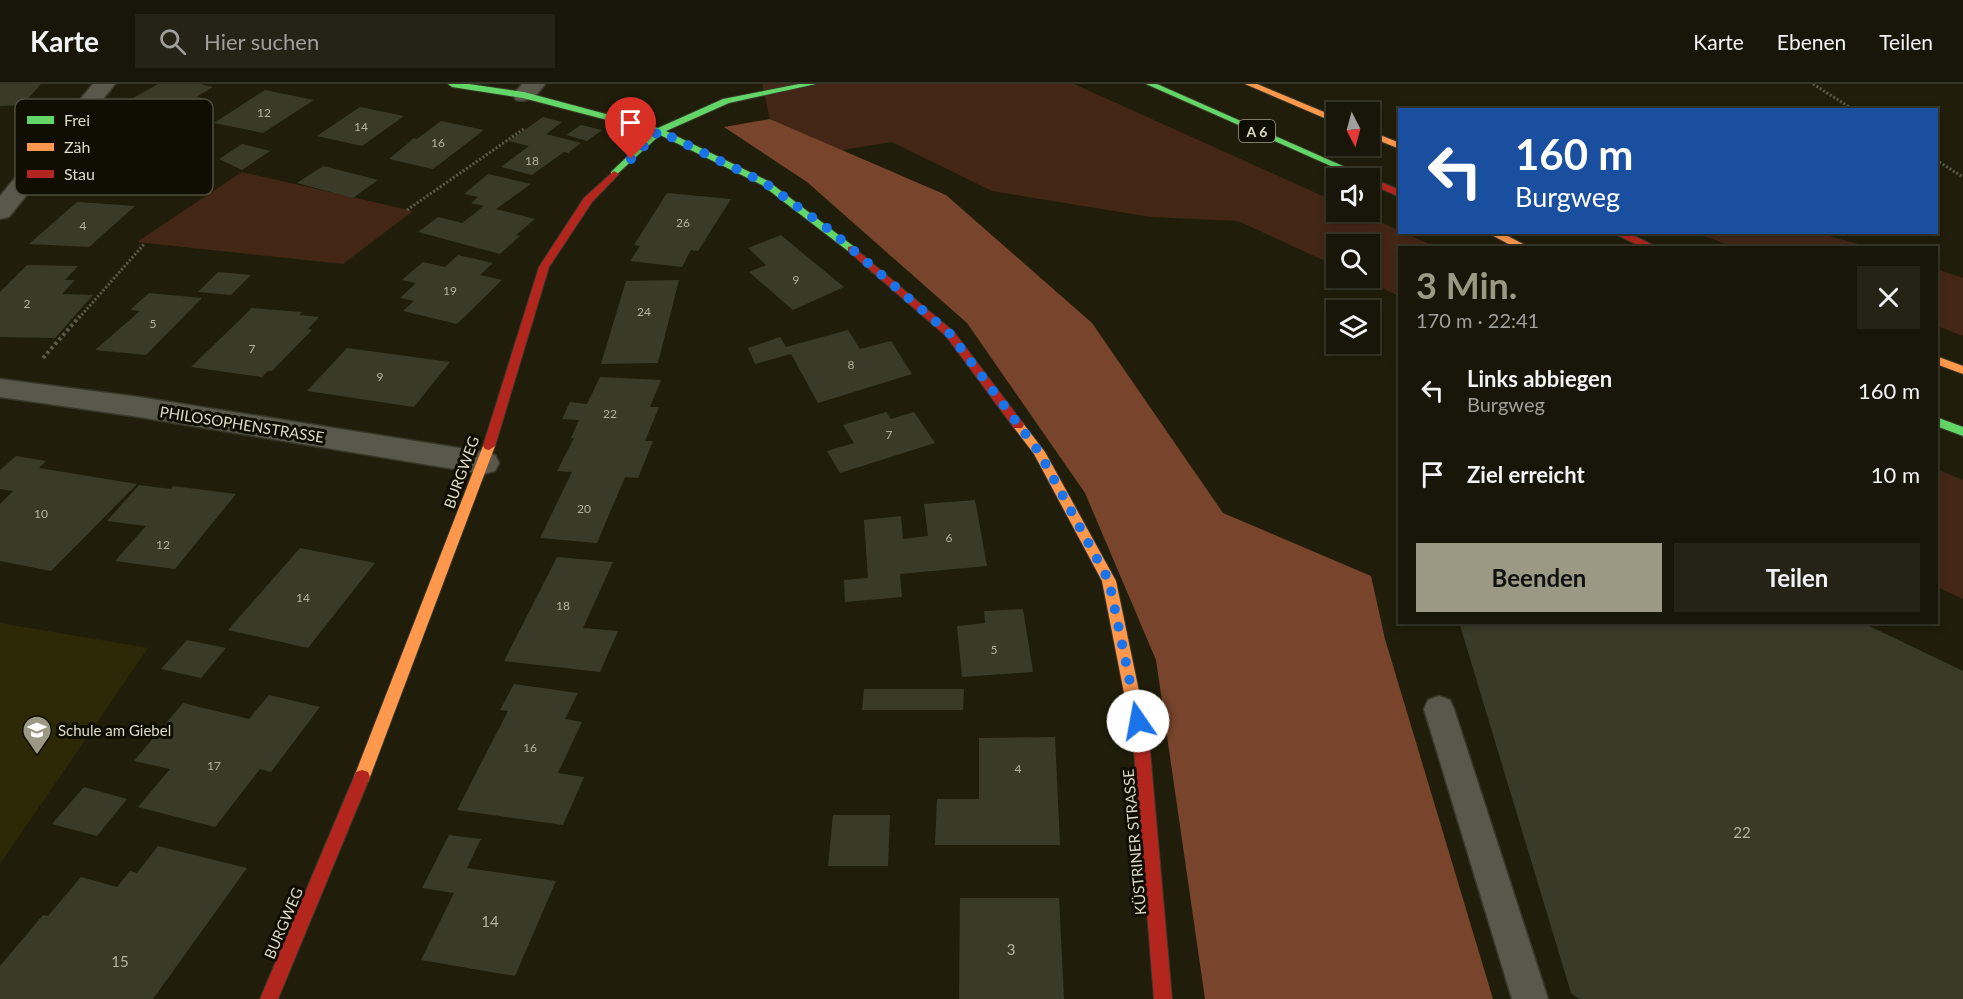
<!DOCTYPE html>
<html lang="de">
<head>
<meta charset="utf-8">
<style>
	body { margin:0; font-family:Lato,sans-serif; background:#252316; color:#f1f3f6; height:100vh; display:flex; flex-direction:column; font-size:22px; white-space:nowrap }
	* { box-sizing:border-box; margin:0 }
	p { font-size:20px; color:#9f9f9c }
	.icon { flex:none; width:33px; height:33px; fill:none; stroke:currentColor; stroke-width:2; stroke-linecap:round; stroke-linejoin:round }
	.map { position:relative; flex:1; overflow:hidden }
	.sheet { position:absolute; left:1398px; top:162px; width:540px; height:378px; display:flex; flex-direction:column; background:#181608; border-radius:0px; box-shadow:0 3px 9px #0003,0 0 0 2px #363529 }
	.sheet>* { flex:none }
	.guide { position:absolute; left:1398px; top:24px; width:540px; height:126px; border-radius:0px; box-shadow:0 3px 9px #0003,0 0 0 2px #363529; background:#1a4fa0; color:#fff; overflow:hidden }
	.needle { width:39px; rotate:174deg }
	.tools { position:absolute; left:1326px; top:18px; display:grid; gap:12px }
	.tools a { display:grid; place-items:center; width:54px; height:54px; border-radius:0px; background:#181608; box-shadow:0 3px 9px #0003,0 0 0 2px #363529; font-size:30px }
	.pin { position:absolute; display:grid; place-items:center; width:51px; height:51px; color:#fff; margin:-62px -26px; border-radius:50% 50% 50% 0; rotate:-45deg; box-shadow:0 0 6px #0007 }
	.pin .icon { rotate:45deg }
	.me { position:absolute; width:66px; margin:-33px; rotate:348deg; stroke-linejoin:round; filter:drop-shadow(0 0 4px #0008) }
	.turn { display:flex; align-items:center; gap:21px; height:126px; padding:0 18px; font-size:27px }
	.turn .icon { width:78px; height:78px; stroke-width:2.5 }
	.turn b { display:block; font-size:42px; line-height:51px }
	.round { display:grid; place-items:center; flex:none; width:63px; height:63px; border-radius:0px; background:#252316 }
	.summary { display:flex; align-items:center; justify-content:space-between; height:102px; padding:0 18px }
	h1 { font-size:36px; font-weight:700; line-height:45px; color:#9b9984 }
	.button { display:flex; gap:12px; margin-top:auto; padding:12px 18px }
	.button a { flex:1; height:69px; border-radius:0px; background:#9b9984; color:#111; font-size:24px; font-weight:700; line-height:69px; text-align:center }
	.button a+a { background:#252316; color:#f1f3f6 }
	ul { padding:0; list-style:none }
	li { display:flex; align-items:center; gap:18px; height:84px; padding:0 18px }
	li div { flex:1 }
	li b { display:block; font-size:22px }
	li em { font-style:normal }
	header { display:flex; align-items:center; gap:36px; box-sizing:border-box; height:84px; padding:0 30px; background:#181608; border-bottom:2px solid #363529 }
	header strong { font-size:28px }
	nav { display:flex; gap:33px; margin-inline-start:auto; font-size:21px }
	.search { width:420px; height:54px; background:#252316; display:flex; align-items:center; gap:15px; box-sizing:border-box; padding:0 21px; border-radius:0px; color:#9f9f9c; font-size:22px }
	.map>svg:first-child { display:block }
	.built { fill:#2d2907 }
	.green { fill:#442616 }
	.forest { fill:#78442b }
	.building { fill:#393b28 }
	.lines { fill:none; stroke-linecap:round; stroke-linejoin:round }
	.lane-casing { stroke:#38372a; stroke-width:3 }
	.street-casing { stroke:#38372a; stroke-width:3 }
	.fast-casing { stroke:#38372a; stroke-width:2 }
	.slow-casing { stroke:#38372a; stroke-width:2 }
	.jam-casing { stroke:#38372a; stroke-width:2 }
	.path-far1 { stroke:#5b5a4c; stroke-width:3; stroke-dasharray:2 2; stroke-linecap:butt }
	.path { stroke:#5b5a4c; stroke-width:4; stroke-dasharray:3 3; stroke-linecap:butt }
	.lane { fill:#59584a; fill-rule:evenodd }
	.street { fill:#59584a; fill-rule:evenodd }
	.fast { fill:#63d668; fill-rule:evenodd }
	.slow { fill:#ff974d; fill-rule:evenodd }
	.jam { fill:#b3261e; fill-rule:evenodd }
	.route { stroke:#1a73e8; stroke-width:10; stroke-dasharray:0 18 }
	.labels { text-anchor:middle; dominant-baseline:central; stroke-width:6; stroke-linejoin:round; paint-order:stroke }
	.number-label { font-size:12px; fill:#b4b39e }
	.shield { fill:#100e02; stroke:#a09e8b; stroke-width:1.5 }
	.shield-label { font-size:14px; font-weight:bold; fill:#dddbc6 }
	.street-label { font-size:15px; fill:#dddbc6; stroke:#100e02 }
	.poi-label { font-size:15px; fill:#dddbc6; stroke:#100e02; text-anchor:start }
	.near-number-label { font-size:15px; fill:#b4b39e }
	.key { fill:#100e02; stroke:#4e4c3d; stroke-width:1.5 }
	.key-label { font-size:16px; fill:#dddbc6 }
</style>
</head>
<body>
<header>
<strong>Karte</strong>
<div class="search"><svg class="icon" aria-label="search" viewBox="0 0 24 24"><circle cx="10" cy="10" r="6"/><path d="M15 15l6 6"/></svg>Hier suchen</div>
<nav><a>Karte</a><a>Ebenen</a><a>Teilen</a></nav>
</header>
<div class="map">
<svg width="1963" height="915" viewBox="0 0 1963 915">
	<rect width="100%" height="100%" fill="#201e0a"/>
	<path class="built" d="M0 539 148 564 0 780Z"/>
	<g class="green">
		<path d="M762 0H1074L1336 118V128H1358L1436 163 1400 164 1399 212 1360 194H1370V160H1336V182L1238 137 1151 133 992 107 892 58 842 66 770 35Z"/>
		<path d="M242 88 413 127 343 180 137 158Z"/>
		<path d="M1696 149H1817L1870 163H1734Z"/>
		<path d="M1936 185 1963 194V252L1937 242Z"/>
		<path d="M1936 385 1963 396V515L1937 503Z"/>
	</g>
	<path class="forest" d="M770 35 946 111 1092 239 1223 429 1371 492 1385 555 1493 915H1205L1156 576 1085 409 967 239 807 98 724 43Z"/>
	<g class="building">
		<path d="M0 0H41L22 21 0 22Z"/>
		<path d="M158 0H200L213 3 196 13 203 14 178 29 173 28 153 41 118 34 141 20 128 17Z"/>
		<path d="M265 6 314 16 263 49 214 39Z"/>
		<path d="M360 23 404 32 362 62 317 52Z"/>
		<path d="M543 33 562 38 546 50 581 59 568 69 564 68 532 91 501 83 529 62 509 57Z"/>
		<path d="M441 37 484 46 433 85 389 75 414 54 417 55Z"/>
		<path d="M581 41 602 46 587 57 566 51Z"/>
		<path d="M242 60 270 67 242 86 219 75Z"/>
		<path d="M323 82 351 89 378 96 353 114 297 99Z"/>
		<path d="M488 90 531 100 496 125 535 135 516 151 520 152 500 170 418 148 438 133 462 139 484 122 471 119 478 113 464 110Z"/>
		<path d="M667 109 731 115 698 167 691 166 682 183 630 177 640 162 634 161Z"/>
		<path d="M77 118 135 122 89 163 29 160Z"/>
		<path d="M781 151 800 167 844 203 793 226 749 188 766 181 748 164Z"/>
		<path d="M458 171 493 179 480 191 502 196 457 240 403 227 414 217 400 214 416 199 402 196 423 178 445 183Z"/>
		<path d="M27 181 78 182 65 196H75L62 210 93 211 55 254 0 253V208Z"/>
		<path d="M218 188 251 191 231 211 198 208Z"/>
		<path d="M679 196 658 279 601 280 626 197Z"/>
		<path d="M149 209 202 214 146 271 95 266 140 227 130 226Z"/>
		<path d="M252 224 302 228 299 231 319 233 308 245 312 246 272 287H268L262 293 191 283Z"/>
		<path d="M848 246 860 265 891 257 912 290 818 319 791 270 755 280 748 264 780 253 786 263Z"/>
		<path d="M347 264 450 278 414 323 307 307Z"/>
		<path d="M600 293 661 296 650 323H659L645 357H653L638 394 625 393 597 459 540 454 572 388 557 387 574 354H571L579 336 562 335 570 318 587 320Z"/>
		<path d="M886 328 891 335 914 328 935 359 840 389 827 367 854 359 843 341Z"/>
		<path d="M16 372 46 377 39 384 137 400 51 487 0 477V420L13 407 0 405V386Z"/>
		<path d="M139 401 171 405 173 402 236 410 175 485 115 477 146 442 107 437Z"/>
		<path d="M975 416 987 482 900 490 902 513 845 518 844 496 868 494 864 436 901 432 903 455 928 452 924 420Z"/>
		<path d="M300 464 375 479 308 564 228 546Z"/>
		<path d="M557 473 613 478 583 544 618 547 600 588 504 577Z"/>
		<path d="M1023 525 1033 588 962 593 957 542 985 539 984 527Z"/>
		<path d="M1459 538H1861L1963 587V915H1579L1571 909Z"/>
		<path d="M187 556 226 564 201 594 161 585Z"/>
		<path d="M514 600 578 609 565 635 582 638 558 689 584 693 563 741 457 726 508 627 500 626Z"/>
		<path d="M864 605H964L963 626H862Z"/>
		<path d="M269 611 320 623 271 688 260 685 215 743 138 723 170 685 134 677 183 619 249 635Z"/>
		<path d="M1055 653 1060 761H935L937 715H979V654Z"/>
		<path d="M84 703 127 715 97 752 52 740Z"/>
		<path d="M833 731H890L888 782H828Z"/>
		<path d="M449 751 481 755 467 784 556 797 515 892 421 876 454 809 422 804Z"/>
		<path d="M158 762 247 784 153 915H0V882L43 831 48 832 81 793 117 803 130 787 137 789Z"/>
		<path d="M960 814H1059L1064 915H959Z"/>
	</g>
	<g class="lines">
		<g class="lane-casing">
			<path id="lane" d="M1439 612 1450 616 1454 625 1548 915H1512L1424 625 1428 616Z"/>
		</g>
		<g class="street-casing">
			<g id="street">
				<path d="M93 0H115L9 133 0 135V112Z"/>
				<path d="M522 0H545C537 11 531 19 516 16L513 11Z"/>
				<path d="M0 295 139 313 484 368 495 371 499 379 495 387 484 390 139 333 0 313Z"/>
			</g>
		</g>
		<g class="fast-casing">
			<g id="fast">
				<path d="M448 0H469L524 8 658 44 723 15 799 0H816L729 19 666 47 768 97 857 165 856 167H848L762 101 660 51 614 93 611 92V88L653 48 523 14 452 3Z"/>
				<path d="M1146 0H1157L1370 94H1358Z"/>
				<path d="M1936 333 1963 343V352L1936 342Z"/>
			</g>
		</g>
		<g class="slow-casing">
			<g id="slow">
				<path d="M1245 0H1257L1336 33V39Z"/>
				<path d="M1370 47 1400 59V65L1370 53Z"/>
				<path d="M1486 148H1500L1531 164H1516Z"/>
				<path d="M1936 272 1963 282V290L1936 280Z"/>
				<path d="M1018 337 1022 338 1045 368 1116 497 1149 655 1147 660 1141 662 1135 660 1133 655 1102 497 1034 370 1012 341Z"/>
				<path d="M489 358 495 362 370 693 368 698 362 700 356 698 354 693 483 362Z"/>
			</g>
		</g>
		<g class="jam-casing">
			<g id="jam">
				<path d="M614 87 619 90 592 118 549 183 495 362 489 366 485 365 483 362 539 183 584 114Z"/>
				<path d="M1368 94 1373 95 1400 106V113L1370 100Z"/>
				<path d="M1611 148H1626L1659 164H1644Z"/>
				<path d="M852 162 954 248 1022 338 1024 341 1022 344H1014L946 252 848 167V163Z"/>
				<path d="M1141 648 1147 650 1149 655 1172 915H1154L1133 655 1135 650Z"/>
				<path d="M362 686 368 688 370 693 278 915H260L354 693 356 688Z"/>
			</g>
		</g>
		<g class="path-far1">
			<path d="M1813 0 1854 26"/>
			<path d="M1936 76 1963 93"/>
			<path d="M407 126 525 44"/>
			<path d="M79 234 145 159"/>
		</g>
		<path class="path" d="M43 274 80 232"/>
		<use href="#lane" class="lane"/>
		<use href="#street" class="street"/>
		<use href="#fast" class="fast"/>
		<use href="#slow" class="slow"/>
		<use href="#jam" class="jam"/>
	</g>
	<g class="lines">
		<path class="route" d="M631 75 659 47 765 99 831 147 950 250 1039 368 1109 497 1138 637"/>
	</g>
	<defs>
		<g id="school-pin" transform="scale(1.5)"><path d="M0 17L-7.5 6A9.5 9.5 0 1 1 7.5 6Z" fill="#9b9984" stroke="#100e02"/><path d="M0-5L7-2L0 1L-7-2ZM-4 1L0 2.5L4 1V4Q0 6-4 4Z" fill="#fff"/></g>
	</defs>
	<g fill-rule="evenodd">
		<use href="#school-pin" x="37" y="646"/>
	</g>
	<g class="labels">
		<g class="number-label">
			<text x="264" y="28">12</text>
			<text x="361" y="42">14</text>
			<text x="438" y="58">16</text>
			<text x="532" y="76">18</text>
			<text x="683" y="138">26</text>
			<text x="83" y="141">4</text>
			<text x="796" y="195">9</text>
			<text x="450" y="206">19</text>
			<text x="27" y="219">2</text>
			<text x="644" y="227">24</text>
			<text x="153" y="239">5</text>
			<text x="252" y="264">7</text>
			<text x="851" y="280">8</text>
			<text x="380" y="292">9</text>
			<text x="610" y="329">22</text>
			<text x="889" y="350">7</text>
			<text x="584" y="424">20</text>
			<text x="41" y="429">10</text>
			<text x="949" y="453">6</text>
			<text x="163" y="460">12</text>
			<text x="303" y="513">14</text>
			<text x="563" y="521">18</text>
			<text x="994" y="565">5</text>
			<text x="530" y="663">16</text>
			<text x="214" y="681">17</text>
			<text x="1018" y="684">4</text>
		</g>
		<rect class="shield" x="1239" y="36" width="36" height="22" rx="4.5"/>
		<g class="shield-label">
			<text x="1257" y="47">A 6</text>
		</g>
		<g class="street-label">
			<text transform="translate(242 340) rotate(9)">PHILOSOPHENSTRASSE</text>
			<text transform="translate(461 388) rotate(-70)">BURGWEG</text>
			<text transform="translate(1134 758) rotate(-95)">KÜSTRINER STRASSE</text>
			<text transform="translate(283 839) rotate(-67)">BURGWEG</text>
		</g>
		<g class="poi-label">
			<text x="58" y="646">Schule am Giebel</text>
		</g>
		<g class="near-number-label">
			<text x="1742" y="748">22</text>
			<text x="490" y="837">14</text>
			<text x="1011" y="865">3</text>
			<text x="120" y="877">15</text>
		</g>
	</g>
	<rect x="15" y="15" width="198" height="96" rx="9" class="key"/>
	<rect x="27" y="32" width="27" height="8" fill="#63d668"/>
	<rect x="27" y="59" width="27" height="8" fill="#ff974d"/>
	<rect x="27" y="86" width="27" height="8" fill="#b3261e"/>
	<g class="key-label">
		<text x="64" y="42">Frei</text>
		<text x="64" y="69">Zäh</text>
		<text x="64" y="96">Stau</text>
	</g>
</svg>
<div class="tools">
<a><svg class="needle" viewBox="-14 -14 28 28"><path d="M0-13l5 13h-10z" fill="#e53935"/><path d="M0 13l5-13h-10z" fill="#9f9f9c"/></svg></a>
<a><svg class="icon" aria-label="sound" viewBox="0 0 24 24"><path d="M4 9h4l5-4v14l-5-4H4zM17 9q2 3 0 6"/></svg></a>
<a><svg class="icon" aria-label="search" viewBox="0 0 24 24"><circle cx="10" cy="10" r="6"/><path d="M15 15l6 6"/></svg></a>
<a><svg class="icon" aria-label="layers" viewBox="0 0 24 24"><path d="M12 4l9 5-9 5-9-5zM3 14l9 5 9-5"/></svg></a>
</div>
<div class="pin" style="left:631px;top:75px;background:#d93025"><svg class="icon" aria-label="arrive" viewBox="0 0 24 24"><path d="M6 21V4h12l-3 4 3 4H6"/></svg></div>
<svg class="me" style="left:1138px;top:637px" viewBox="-20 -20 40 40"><circle r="19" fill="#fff"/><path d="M0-13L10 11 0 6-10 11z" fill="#1a73e8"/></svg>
<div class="guide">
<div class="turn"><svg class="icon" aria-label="left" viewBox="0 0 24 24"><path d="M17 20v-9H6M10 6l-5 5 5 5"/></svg><div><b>160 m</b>Burgweg</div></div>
</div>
<section class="sheet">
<div class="summary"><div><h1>3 Min.</h1><p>170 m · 22:41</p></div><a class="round"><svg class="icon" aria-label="close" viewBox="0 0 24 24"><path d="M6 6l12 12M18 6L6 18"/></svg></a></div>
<ul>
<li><svg class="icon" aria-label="left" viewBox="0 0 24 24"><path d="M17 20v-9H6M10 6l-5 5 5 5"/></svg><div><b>Links abbiegen</b><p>Burgweg</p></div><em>160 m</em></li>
<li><svg class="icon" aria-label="arrive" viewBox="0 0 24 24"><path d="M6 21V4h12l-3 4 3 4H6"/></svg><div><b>Ziel erreicht</b></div><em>10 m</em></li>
</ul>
<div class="button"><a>Beenden</a><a>Teilen</a></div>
</section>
</div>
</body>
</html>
